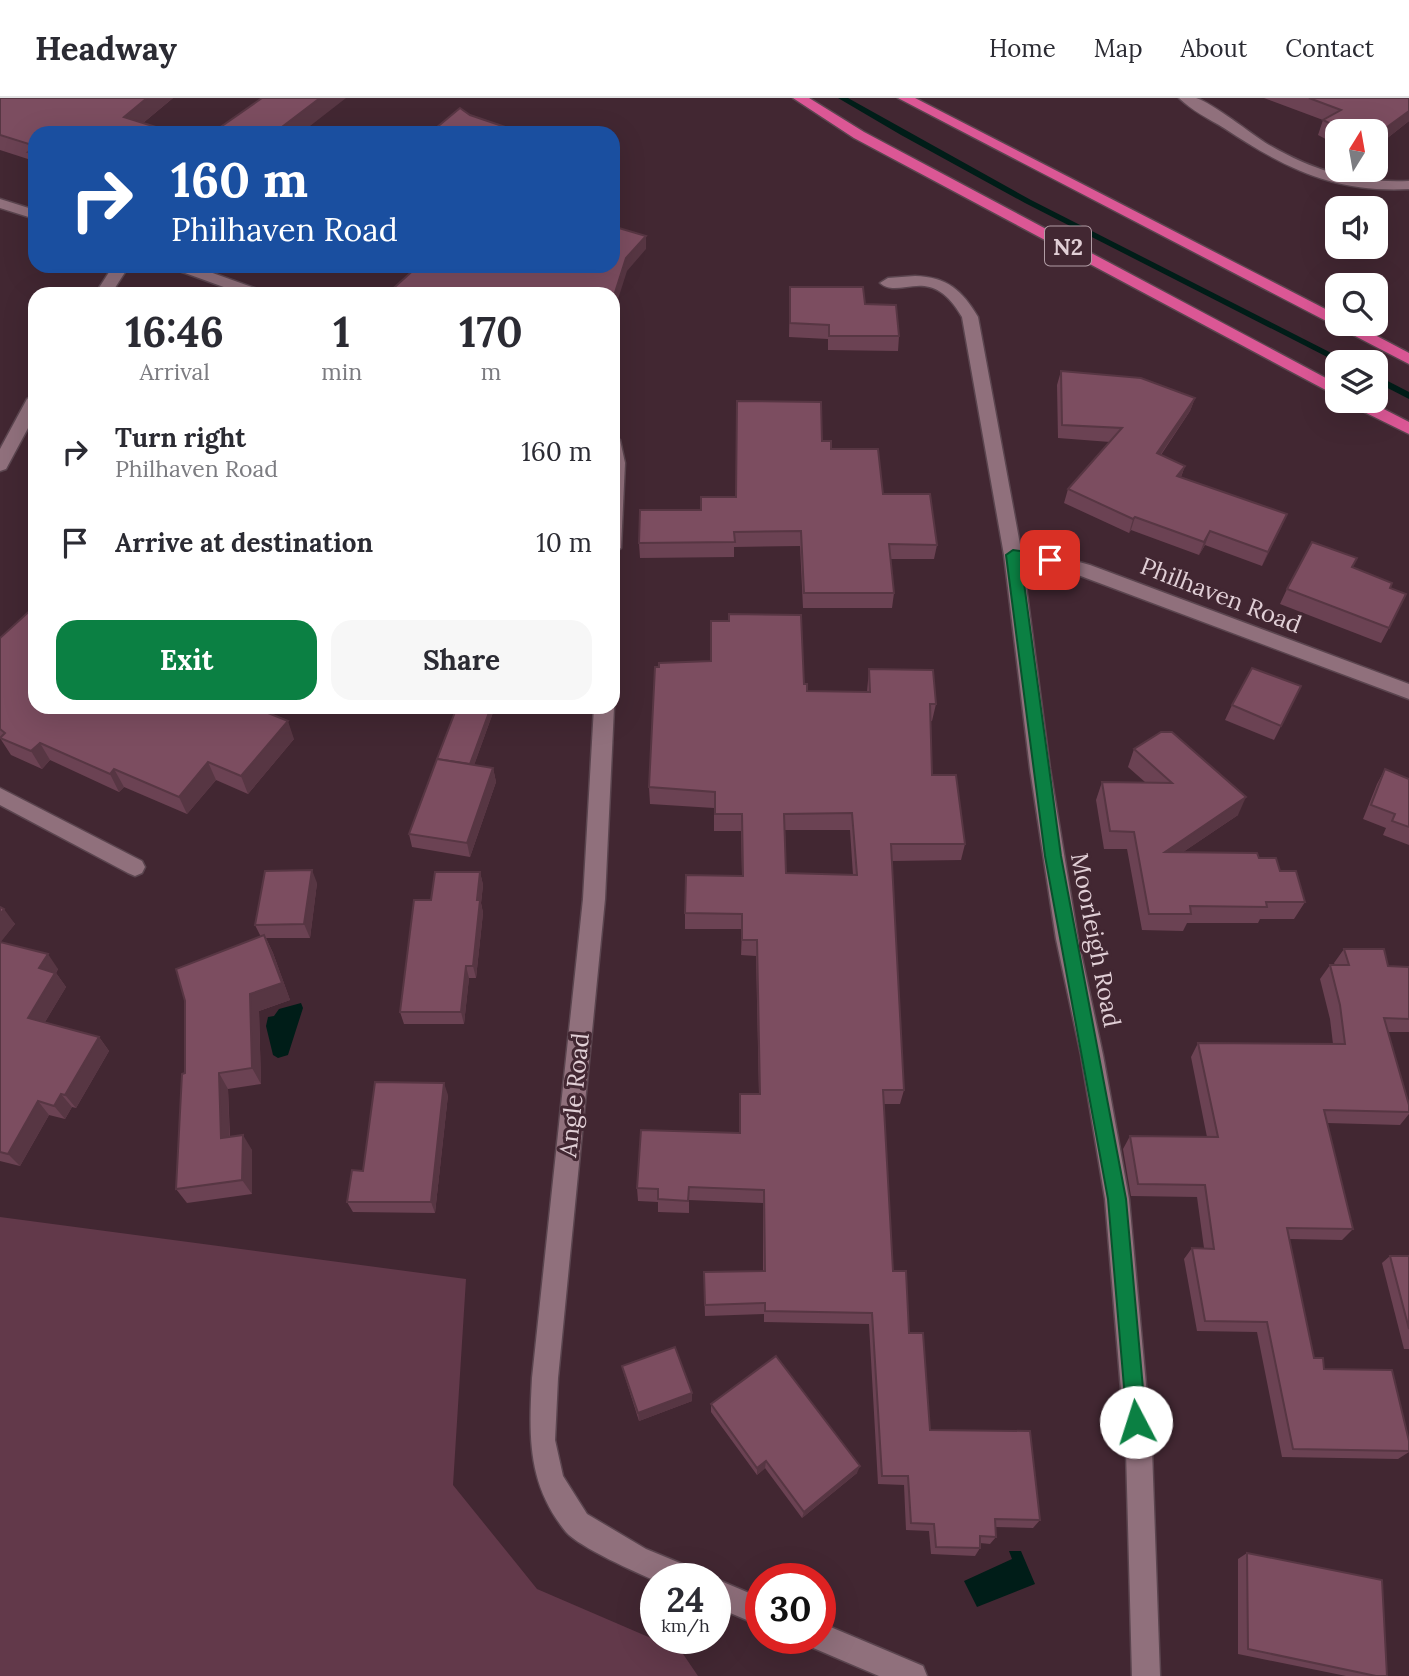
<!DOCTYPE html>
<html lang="en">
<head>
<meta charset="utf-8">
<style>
	body { margin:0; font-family:Lora,serif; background:#f7f7f7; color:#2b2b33; height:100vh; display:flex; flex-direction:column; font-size:26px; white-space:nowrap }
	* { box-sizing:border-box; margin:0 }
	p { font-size:23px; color:#7c7c81 }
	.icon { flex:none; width:38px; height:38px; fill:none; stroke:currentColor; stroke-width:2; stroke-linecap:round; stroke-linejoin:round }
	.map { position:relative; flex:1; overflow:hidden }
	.sheet { position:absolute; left:28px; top:189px; width:592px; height:427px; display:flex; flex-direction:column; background:#fff; border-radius:21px; box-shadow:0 7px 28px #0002 }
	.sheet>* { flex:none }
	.hud { position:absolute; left:28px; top:28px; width:592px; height:147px; border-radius:21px; box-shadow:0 7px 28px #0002; background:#1a4fa0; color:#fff; overflow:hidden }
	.needle { width:46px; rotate:11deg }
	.fabs { position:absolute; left:1325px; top:21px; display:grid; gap:14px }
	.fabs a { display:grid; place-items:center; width:63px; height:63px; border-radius:14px; background:#fff; box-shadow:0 7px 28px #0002; font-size:35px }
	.speed { position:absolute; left:640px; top:1465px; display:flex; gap:14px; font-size:35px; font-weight:700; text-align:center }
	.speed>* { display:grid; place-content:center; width:91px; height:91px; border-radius:50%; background:#fff; box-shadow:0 7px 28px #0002; line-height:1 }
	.speed small { font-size:18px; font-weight:400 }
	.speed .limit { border:10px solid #d22; background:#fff; color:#111 }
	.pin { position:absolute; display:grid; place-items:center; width:60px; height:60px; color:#fff; margin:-30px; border-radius:14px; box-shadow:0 4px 10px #0006 }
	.me { position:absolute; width:77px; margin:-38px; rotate:355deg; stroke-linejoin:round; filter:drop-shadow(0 0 5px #0008) }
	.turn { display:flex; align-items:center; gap:24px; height:147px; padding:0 28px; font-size:32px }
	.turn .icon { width:91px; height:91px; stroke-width:2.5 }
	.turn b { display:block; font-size:49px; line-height:60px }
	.eta { display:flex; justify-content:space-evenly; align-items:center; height:119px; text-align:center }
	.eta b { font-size:42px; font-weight:700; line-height:49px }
	.cta { display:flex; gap:14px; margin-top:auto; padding:14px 28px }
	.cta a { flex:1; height:80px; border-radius:21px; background:#0b8043; color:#fff; font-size:28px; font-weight:700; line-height:80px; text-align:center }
	.cta a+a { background:#f7f7f7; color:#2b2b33 }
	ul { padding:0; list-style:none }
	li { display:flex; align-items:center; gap:21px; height:91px; padding:0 28px }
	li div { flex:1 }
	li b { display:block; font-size:26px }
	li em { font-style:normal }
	header { display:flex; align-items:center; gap:42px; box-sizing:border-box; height:98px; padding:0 35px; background:#fff; border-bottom:2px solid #e1e1e2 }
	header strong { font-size:33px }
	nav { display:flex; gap:38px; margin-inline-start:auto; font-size:24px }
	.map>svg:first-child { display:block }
	.green { fill:#62394a }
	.water { fill:#001d18 }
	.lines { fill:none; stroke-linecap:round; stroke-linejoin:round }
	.stream { fill:#001d18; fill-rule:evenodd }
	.minor-casing { stroke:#5b454f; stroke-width:3 }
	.motorway-casing { stroke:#5b454f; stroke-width:3 }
	.minor { fill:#90707c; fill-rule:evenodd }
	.motorway { fill:#db5795; fill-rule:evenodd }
	.wall { fill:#6b4253; fill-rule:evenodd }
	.shaded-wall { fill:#573643 }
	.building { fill:#7c4d60; stroke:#573643; stroke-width:2; fill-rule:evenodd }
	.route { fill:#0b8043; stroke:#07532c; stroke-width:2 }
	.labels { text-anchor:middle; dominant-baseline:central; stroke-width:6; stroke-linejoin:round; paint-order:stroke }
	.shield { fill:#422732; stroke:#b19da5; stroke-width:2 }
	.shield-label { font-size:23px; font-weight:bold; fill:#e1cfd6 }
	.street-label { font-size:24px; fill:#e1cfd6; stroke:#422732 }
</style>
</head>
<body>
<header>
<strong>Headway</strong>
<nav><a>Home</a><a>Map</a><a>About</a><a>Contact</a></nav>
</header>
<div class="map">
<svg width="1409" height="1578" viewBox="0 0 1409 1578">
	<rect width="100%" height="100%" fill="#422732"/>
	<path class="green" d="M0 1119 466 1181 453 1387 537 1491 681 1553 698 1578H0Z"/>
	<g class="water">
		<path d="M301 905 303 910 288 957 278 960 273 957 266 928 268 919 274 918 279 911Z"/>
		<path d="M1009 1453H1021L1035 1486 977 1509 964 1483 1012 1461Z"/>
	</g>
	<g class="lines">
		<g class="stream">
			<path d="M838 0H848L1031 102 1349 264H1337L1025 105 901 37Z"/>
			<path d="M1376 277 1409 294V301L1376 284Z"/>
		</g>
		<g class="minor-casing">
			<g id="minor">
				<path d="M1179 0C1184 0 1191 0 1196 0 1213 5 1251 36 1269 47 1316 74 1355 85 1409 83V91C1335 95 1284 70 1224 30 1209 21 1191 12 1179 0Z"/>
				<path d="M0 101 35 112V121L0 110Z"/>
				<path d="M113 168H129L111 196H95Z"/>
				<path d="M171 168H193L263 193 266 196H243L174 171Z"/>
				<path d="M915 178C947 179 962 192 978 219L1021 452 1050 456 1090 467 1409 586V601L1078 477 1050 468 1023 465 1050 671 1078 841 1103 957 1129 1101 1152 1352 1160 1578H1132L1126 1352 1105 1101 1081 957 1056 841 1030 671 1004 457 962 219C930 163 900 203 880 185L888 180Z"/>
				<path d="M35 296V317L6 371 0 373V351L27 301Z"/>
				<path d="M612 337 620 342 625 365 621 450 612 456Z"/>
				<path d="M612 607 614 609 605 801 558 1280 555 1342 563 1378 587 1416 646 1451 692 1470 696 1480H656V1483C637 1475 579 1449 566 1434 527 1386 529 1338 532 1280L583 801 594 609Z"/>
				<path d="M0 690 142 763 145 769 142 775 135 778 128 775 0 707Z"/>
				<path d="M716 1481 761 1500V1528L716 1509Z"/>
				<path d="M821 1525 923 1568 927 1578H879L811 1549 807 1540H821Z"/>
			</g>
		</g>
		<g class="motorway-casing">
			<g id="motorway">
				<path d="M793 0H809L864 34 1337 286V298L854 40Z"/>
				<path d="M898 0H915L1337 217V226H1354L1409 255V266Z"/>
				<path d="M1348 303H1368L1409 324V336L1350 307Z"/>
			</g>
		</g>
		<use href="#minor" class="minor"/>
		<use href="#motorway" class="motorway"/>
	</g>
	<g class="wall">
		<path d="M0 0H173L143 25 35 35V71L31 62 0 52Z"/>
		<path d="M1264 0H1409V23L1376 49V33H1337V47L1318 37 1323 22Z"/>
		<path d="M790 189 865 206 899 238 898 253 828 252V241L789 239Z"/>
		<path d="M1061 273 1195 300 1190 313 1161 357 1185 368 1181 379 1287 416 1262 468 1205 447 1199 457 1131 432 1129 435 1064 405 1068 391 1110 344 1058 340 1057 287Z"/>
		<path d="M822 343 883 396 937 447 934 461H890L894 495 892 510H803L800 448 734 449V459L640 460 639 445 701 412 736 399Z"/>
		<path d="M1352 469 1389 530 1381 545 1280 506 1287 491Z"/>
		<path d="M0 540 35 609 294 641 248 696 216 682 187 716 124 689 119 694 50 662 42 671 11 657 0 640Z"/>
		<path d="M869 571 936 606 932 623H930L932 677 965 746 961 762 892 763 904 992 900 1006H884L893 1173 909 1235 930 1332 1040 1422 1033 1430 995 1429 996 1439 990 1446 980 1445V1450L975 1458 931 1456 929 1433 906 1432 904 1387 878 1386 869 1226 764 1224V1216L705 1218 704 1186 763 1173V1105L689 1102V1115L658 1114V1104L638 1103 637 1090 739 1035 740 996H759L756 858 741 857 742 831H685V815L742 778 741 733H714V710L650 706 649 689 804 586 807 593 867 594ZM785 732H850L853 777 786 775Z"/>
		<path d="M1301 588 1274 642 1225 622 1232 607Z"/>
		<path d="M457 609H495L474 667 493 670 496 684 470 759 412 749 409 736Z"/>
		<path d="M1134 651 1238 717 1183 754 1259 760 1280 773 1305 804 1294 821H1260L1258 825H1187L1183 833 1142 832 1127 751H1104L1096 702 1102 684H1145L1128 669Z"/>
		<path d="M1385 671 1409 681V747L1383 737 1386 730 1363 721 1377 686Z"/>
		<path d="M480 774 483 787 481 805 483 815 476 880H469L464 926H404L400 914 431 802Z"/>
		<path d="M317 785 310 840H266L273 855 290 902 259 913 261 986 228 991 230 1039 252 1052V1096L187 1105 176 1091 185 975V903L261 839 255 827Z"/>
		<path d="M0 809 15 826 0 844 58 871 56 875 66 889 45 924 99 939 109 953 76 1010 72 1009 65 1021 49 1017 20 1068 0 1063Z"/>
		<path d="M1344 851 1388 868 1409 869V934H1388L1409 1007V1016L1400 1027 1327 1025 1353 1131 1342 1142 1289 1141 1314 1260 1324 1271 1409 1343V1354L1398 1361 1282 1359 1257 1234 1197 1233 1184 1161 1192 1150H1204L1197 1099 1131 1098 1123 1051 1130 1038 1207 1039 1191 959 1198 945 1333 946 1330 921 1320 881 1330 867H1335L1334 865Z"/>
		<path d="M448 997 435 1115 353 1114 347 1104 363 1073Z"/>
		<path d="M1390 1158H1409V1251H1404L1382 1165Z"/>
		<path d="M622 1268 692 1295V1303L639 1323 624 1276Z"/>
		<path d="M711 1306 857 1375 802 1420 765 1370 757 1377 711 1314Z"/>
		<path d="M1247 1455 1387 1578H1346L1238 1556V1461Z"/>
	</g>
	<g class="shaded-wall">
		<path d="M147 0H173L131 35 124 19Z"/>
		<path d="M320 0H346L301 35H274Z"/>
		<path d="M1409 13V23L1376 49V37Z"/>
		<path d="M646 138V151L627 173 612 220V204L626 160Z"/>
		<path d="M1195 300 1190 313 1152 369 1157 355Z"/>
		<path d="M1185 368 1180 381 1177 378Z"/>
		<path d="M1287 416 1281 430 1262 468 1268 454Z"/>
		<path d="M1135 419 1131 432 1129 435 1133 421Z"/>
		<path d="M1210 433 1205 447 1199 457 1204 444Z"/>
		<path d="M491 609H495L472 673 470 666Z"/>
		<path d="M288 623 294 641 248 696 241 678Z"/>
		<path d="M40 645 50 662 42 671 31 653Z"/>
		<path d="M208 664 216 682 187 716 179 699Z"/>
		<path d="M493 670 496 684 470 759 467 745Z"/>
		<path d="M114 671 124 689 119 694 110 676Z"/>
		<path d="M1246 699 1238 717 1158 771 1165 754Z"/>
		<path d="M312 772 317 785 310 840 304 826Z"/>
		<path d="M480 774 483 787 481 805 483 815 476 880 473 868Z"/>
		<path d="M4 811 15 826 0 845V816Z"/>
		<path d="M264 837 273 855 290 902 259 913 261 986 252 970 250 896Z"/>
		<path d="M48 856 58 871 56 875 66 889 39 934 28 920 39 870Z"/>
		<path d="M466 868 469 880 464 926 461 914Z"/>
		<path d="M99 939 109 953 76 1010 65 997Z"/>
		<path d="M219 975 228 991 230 1055 221 1040Z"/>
		<path d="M444 985 448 997 435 1115 431 1104Z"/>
		<path d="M61 996 72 1009 65 1021 54 1008Z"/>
		<path d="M38 1003 49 1017 20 1068 8 1056Z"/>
		<path d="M243 1037 252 1052V1096L242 1082Z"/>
		<path d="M692 1295V1303L639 1323 638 1315Z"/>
		<path d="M766 1363 765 1370 757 1377V1370Z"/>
		<path d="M860 1368 857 1375 802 1420 804 1414Z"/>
	</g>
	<g class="building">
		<path d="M0 0H147L124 19 175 35H35V48L0 37Z"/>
		<path d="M262 0H320L274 35H212Z"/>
		<path d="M1309 0H1409V13L1376 37V33H1345L1323 22 1341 12Z"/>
		<path d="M460 10 470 17 523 35H430Z"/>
		<path d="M35 49V56L28 54Z"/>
		<path d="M612 128 646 138 626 160 612 204V196H387L418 168H612Z"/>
		<path d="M790 189H863L865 206 896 207 899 238H829V227L790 225Z"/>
		<path d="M1061 273 1141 280 1195 300 1157 355 1185 368 1177 378 1287 416 1268 454 1210 433 1204 444 1135 419 1133 421 1068 391 1122 330 1062 327Z"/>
		<path d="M737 303 821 304 822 343H831V351H878L883 396H930L937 447 889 446 894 495H804L801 433 734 434 735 444 639 445 640 412H701V399H736Z"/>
		<path d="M1312 444 1357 460 1352 469 1392 485 1390 490 1406 496 1389 530 1287 491Z"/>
		<path d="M35 508V609H253L288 623 241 678 208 664 179 699 114 671 110 676 40 645 31 653 0 640 5 635 0 631V540Z"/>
		<path d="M729 516 801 517 804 586H807V593L870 594 869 571 933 572 936 606H930L932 677H956L965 746H891L904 992H883L893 1173H906L909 1235H923L930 1332 1030 1333 1040 1422 995 1421 996 1439 980 1438V1450L936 1449 934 1426 911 1425 908 1378H882L872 1215 765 1213V1205L705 1207 704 1174 765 1173 764 1092 689 1089 688 1103 658 1101V1091L637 1090 641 1032 740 1035V996H760L757 842H742V816L685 815 686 777 743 778 742 716H715V694L649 689 655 569H659V565L711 563V523H729ZM852 715 857 777 786 775 784 716Z"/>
		<path d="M1252 570 1301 588 1281 628 1232 607Z"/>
		<path d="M457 609H491L470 666 437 661Z"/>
		<path d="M1161 634H1172L1246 699 1165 754 1257 755 1259 760H1276L1280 773H1296L1305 804H1266L1267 809 1190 808 1191 816H1149L1134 734 1110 733 1102 684 1172 685 1134 651Z"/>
		<path d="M437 661 493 670 467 745 409 736Z"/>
		<path d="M1385 671 1409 681V729L1392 723 1395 716 1371 707Z"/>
		<path d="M312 772 304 826 255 827 265 773Z"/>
		<path d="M435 774H480L477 802H480L473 868H466L461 914H400L414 802H431Z"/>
		<path d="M0 809 4 811 0 816Z"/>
		<path d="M264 837 282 885 250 896 252 970 219 975 221 1040 243 1037 242 1082 176 1091 182 976 185 975V903L176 871Z"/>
		<path d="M0 844 48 856 39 870 55 875 28 920 99 939 65 997 61 996 54 1008 38 1003 8 1056 0 1054Z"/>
		<path d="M1344 851H1384L1388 868 1409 869V921L1384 920 1409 1007V1014L1324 1012 1353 1131 1287 1130 1314 1260H1323L1324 1271 1392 1272 1409 1343V1353L1293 1351 1267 1224 1205 1223 1192 1150 1214 1151 1205 1087 1138 1086 1130 1038 1218 1039 1198 945 1345 946 1340 907 1330 867H1349Z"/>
		<path d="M375 984 444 985 431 1104H347L352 1072 363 1073Z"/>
		<path d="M1390 1158H1409V1231Z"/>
		<path d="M675 1249 692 1295 638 1315 622 1268Z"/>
		<path d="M776 1258 860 1368 804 1414 766 1363 757 1370 711 1306Z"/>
		<path d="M1247 1455 1382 1482 1387 1578H1376L1248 1551Z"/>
	</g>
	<path class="route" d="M1013 452 1050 457 1057 462 1050 467 1021 463 1061 758 1126 1101 1146 1324 1143 1331 1136 1334 1129 1331 1127 1324 1108 1101 1045 758 1006 457Z"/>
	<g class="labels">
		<rect class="shield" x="1045" y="128.5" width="46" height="39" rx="5"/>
		<g class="shield-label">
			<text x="1068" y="148">N2</text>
		</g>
		<g class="street-label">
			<text transform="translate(1221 497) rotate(21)">Philhaven Road</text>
			<text transform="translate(1096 842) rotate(79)">Moorleigh Road</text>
			<text transform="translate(574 997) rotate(-84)">Angle Road</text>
		</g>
	</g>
</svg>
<div class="fabs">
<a><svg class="needle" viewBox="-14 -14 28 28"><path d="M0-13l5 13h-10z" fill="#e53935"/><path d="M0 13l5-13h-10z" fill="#7c7c81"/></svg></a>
<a><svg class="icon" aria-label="sound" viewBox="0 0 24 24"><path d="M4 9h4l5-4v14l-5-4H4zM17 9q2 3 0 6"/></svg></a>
<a><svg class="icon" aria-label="search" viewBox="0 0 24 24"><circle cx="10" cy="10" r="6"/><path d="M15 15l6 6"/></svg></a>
<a><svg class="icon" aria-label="layers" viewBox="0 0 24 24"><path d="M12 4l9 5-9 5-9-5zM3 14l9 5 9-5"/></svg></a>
</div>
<div class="speed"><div>24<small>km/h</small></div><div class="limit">30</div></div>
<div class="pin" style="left:1050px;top:462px;background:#d93025"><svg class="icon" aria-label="arrive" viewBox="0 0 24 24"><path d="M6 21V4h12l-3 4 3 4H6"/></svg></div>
<svg class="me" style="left:1136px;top:1324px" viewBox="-20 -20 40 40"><circle r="19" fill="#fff"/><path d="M0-13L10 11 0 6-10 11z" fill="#0b8043"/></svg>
<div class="hud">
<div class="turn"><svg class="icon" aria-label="right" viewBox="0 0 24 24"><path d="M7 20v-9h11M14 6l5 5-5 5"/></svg><div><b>160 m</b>Philhaven Road</div></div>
</div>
<section class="sheet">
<div class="eta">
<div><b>16:46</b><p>Arrival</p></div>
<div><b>1</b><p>min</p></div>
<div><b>170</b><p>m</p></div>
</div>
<ul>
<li><svg class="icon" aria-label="right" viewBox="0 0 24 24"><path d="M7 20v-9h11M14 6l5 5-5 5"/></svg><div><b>Turn right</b><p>Philhaven Road</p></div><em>160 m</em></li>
<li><svg class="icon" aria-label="arrive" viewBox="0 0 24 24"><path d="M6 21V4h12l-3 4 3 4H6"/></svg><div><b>Arrive at destination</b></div><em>10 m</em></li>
</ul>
<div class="cta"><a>Exit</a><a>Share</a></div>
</section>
</div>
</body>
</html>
